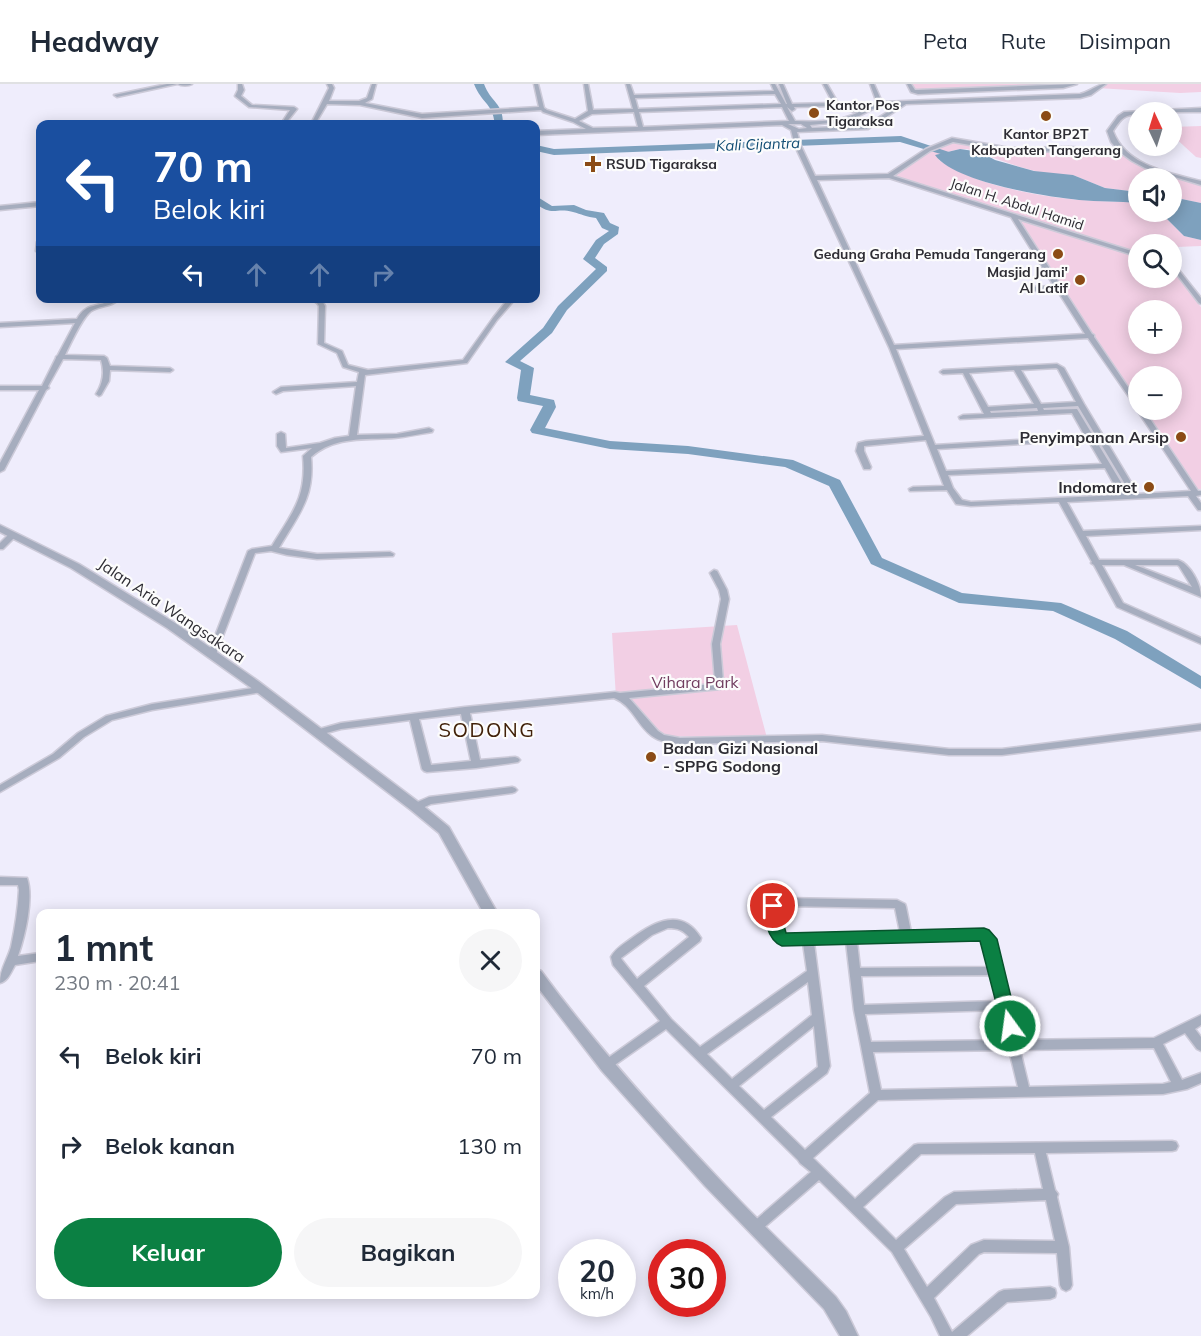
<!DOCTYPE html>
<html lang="id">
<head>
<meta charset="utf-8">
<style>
	body { margin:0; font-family:Mulish,sans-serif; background:#f6f6f7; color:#1f2937; height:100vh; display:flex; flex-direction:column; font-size:22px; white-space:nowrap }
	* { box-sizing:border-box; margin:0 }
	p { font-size:20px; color:#747a83 }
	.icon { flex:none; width:33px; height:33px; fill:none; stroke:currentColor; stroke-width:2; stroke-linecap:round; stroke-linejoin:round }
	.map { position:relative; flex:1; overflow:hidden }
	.panel { position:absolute; left:36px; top:825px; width:504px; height:390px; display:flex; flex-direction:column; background:#fff; border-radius:12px; box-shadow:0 3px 15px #0003 }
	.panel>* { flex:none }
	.banner { position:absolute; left:36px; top:36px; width:504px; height:183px; border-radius:12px; box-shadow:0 3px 15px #0003; background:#1a4fa0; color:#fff; overflow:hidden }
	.needle { width:39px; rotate:356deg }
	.buttons { position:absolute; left:1128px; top:18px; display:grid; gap:12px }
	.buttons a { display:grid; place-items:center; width:54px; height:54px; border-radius:50%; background:#fff; box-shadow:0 3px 15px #0003; font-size:30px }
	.speed { position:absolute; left:558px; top:1155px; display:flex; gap:12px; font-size:30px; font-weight:700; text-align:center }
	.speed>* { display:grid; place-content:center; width:78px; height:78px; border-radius:50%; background:#fff; box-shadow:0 3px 15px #0003; line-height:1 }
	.speed small { font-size:15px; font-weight:400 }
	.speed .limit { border:9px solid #d22; background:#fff; color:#111 }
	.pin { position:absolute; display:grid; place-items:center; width:51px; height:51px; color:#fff; margin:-26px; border:3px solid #fff; border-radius:50%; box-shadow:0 2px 6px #0007 }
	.me { position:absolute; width:66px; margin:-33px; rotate:346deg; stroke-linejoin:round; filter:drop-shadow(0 0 4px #0008) }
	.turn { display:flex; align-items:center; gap:21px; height:126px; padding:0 18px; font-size:27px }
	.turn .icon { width:78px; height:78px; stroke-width:2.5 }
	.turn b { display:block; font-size:42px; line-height:51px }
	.lanes { display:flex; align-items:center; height:57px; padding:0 18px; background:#0003; justify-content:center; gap:30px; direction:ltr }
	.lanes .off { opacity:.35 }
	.round { display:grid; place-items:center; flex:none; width:63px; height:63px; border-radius:32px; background:#f6f6f7 }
	.summary { display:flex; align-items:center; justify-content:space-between; height:102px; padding:0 18px }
	h1 { font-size:36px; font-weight:700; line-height:45px }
	.cta { display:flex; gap:12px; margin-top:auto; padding:12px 18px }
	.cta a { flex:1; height:69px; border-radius:36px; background:#0b8043; color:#fff; font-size:24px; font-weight:700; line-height:69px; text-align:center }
	.cta a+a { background:#f6f6f7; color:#1f2937 }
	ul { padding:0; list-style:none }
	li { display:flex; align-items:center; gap:18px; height:90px; padding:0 18px }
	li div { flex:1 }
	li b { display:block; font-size:22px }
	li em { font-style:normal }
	header { display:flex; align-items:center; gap:36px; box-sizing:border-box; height:84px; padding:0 30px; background:#fff; border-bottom:2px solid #e0e1e3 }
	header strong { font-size:28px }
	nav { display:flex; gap:33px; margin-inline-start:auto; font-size:21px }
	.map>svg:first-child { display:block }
	.green { fill:#f2cfe4; fill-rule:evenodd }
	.water { fill:#7ea1be }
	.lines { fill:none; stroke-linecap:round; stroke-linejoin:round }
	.river { fill:#7ea1be; fill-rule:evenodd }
	.minor-casing { stroke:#cccad8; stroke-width:3 }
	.tertiary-casing { stroke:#cccad8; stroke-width:3 }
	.minor { fill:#a6adbe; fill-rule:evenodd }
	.tertiary { fill:#a6adbe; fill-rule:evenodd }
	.route { fill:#0b8043; stroke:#07532c; stroke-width:1.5 }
	.poi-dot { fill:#8b4b15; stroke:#fcfcfc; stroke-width:2 }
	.labels { text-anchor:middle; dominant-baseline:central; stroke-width:4.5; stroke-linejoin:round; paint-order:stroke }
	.far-poi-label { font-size:14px; font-weight:bold; fill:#2e2d34; stroke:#fcfcfc; text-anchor:start }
	.far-street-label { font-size:14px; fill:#2e2d34; stroke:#fcfcfc }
	.far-water-label { font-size:15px; font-style:italic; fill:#104c73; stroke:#fcfcfc }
	.poi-label { font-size:16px; font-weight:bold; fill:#2e2d34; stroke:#fcfcfc; text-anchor:end }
	.street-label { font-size:16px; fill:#2e2d34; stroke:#fcfcfc }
	.park-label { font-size:16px; fill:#713c5f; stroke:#fcfcfc }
	.quarter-label { font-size:20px; letter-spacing:1.5px; fill:#412109; stroke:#fcfcfc }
</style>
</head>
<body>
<header>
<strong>Headway</strong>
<nav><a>Peta</a><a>Rute</a><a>Disimpan</a></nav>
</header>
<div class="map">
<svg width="1201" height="1252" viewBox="0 0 1201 1252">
	<rect width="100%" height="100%" fill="#efedfc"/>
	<g class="green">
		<path d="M909 0H1075L913 7Z"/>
		<path d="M1104 0H1201V8L1180 9 1097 4Z"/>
		<path d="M1201 42V74L1196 73 1172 51V43Z"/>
		<path d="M955 56 1010 66 1124 68 1143 81 1175 94 1201 100V119L1172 113V94H1138V108L1105 104 1073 91 1046 90 1020 83 967 65H960L938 70 939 76C975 101 1038 113 1082 116 1101 118 1120 117 1138 119V128H1160L1184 152 1201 156V162L1177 163 1178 169 1172 171V160H1138V171L1102 160 1138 172V194H1172V186L1201 223V405H1197L1141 326H1172V292H1138V322L1013 131 889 92 922 70ZM1138 226H1172V260H1138Z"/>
		<path d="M737 541 767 654 660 652C648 636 638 616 616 614L612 549Z"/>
	</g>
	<g class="water">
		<path d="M960 65 981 68 995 76 1034 87 1073 91 1105 104 1138 108V119C1119 117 1098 118 1079 116 1046 113 954 98 935 71Z"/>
		<path d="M1172 113 1201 119V156L1184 152 1160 128H1172Z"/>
	</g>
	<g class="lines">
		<g class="river">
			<path d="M474 0H484C491 19 503 18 503 40H495C492 18 482 20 474 0Z"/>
			<path d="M901 52 949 68 944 71 900 58 554 71 536 67V61L554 65Z"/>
			<path d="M536 112 552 122 574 121 586 126 604 129 610 139 619 143 618 150 604 160 595 174 607 183V187L567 226 552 249 520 277 534 284 530 311 554 316 556 323 545 344 610 357 688 362 793 376 840 396 882 474 962 509 1061 519 1127 547 1201 592V605L1115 555 1053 527 959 519 871 480 829 402 785 383 688 370 610 365 532 349 530 346 543 322 518 317 517 314 521 286 505 278 543 244 558 222 596 185 583 175 596 156 609 147 602 144 596 134C587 133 581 130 573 128 555 123 554 133 536 120Z"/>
		</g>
		<g class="minor-casing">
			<g id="minor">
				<path d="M167 0H177L117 13 114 11Z"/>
				<path d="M178 0H192C189 2 181 2 178 0Z"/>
				<path d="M238 0H242L244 6 241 12 252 21 294 23 297 25 285 40H281L290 26 249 23 235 12 238 6Z"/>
				<path d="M327 0H332L334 4 329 17H359L367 14 372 0H376L372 15 365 19 422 30 539 23 534 0H538L544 24 547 26 575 35 588 27 584 0H588L593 26 633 25 626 0H630L634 11 774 7 771 0H775L786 20H787L779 0H783L792 20 833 19 823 0H827L838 19 861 27 877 19 870 0H874L882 18 1080 10C1090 8 1097 0 1106 0L1091 11 1080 14 906 20 868 45 797 48 801 62 815 92 888 90 926 65 952 54 1010 64 1069 63 1118 66 1111 58 1107 47 1118 32 1124 28 1201 24V28H1138V30C1123 31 1121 35 1113 47 1125 81 1168 89 1201 97V101L1145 84 1132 77 1121 69 1069 67 1010 68 953 58 930 67 893 92 1138 169V173L1136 172 1018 135 1061 202 1064 204 1063 205 1092 250 1094 251V253L1138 318V324L1136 323 1088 254 896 265 935 361 1085 352 1072 329 960 335 959 333 963 331 984 330 963 289 943 290 940 288 943 286 1057 280 1064 284 1084 320 1138 410 1191 407 1137 326 1138 325 1144 326 1198 407H1201V411L1196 412 1201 419V426H1198L1188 412 1067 418 1083 447 1201 442V446L1086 452 1099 476H1178C1190 480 1201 500 1201 513L1124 481H1102L1123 519 1201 554V560L1117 523 1094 481 1091 479 1092 478 1059 418 971 422 956 420 947 406 910 407 909 405 913 403 944 402 926 356 864 362V367L871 383 870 385H864L856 367 858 359 866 357 924 352 889 263 795 62 791 46 782 41 536 51V47L586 45 573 38 543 28 541 26 422 34 360 21 327 20 315 40H311L329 4ZM775 10 781 20 638 25 635 14ZM881 21H899L865 42 812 44 810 41 849 37ZM835 22 857 29C838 38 815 38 795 37L787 23 792 27 795 25 794 23ZM782 23 789 37 643 43 639 28ZM634 28 638 43 593 44 579 37 592 30ZM788 40H801L807 44 799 45ZM889 94 1011 133 1054 202 1030 203 1027 205 1030 207 1057 206 1085 250 894 261 817 96ZM1056 284 1058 285 1076 318 1041 320 1021 286ZM1014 286 1034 320 988 323 969 289ZM1078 322 1131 410H1128L1077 325 1044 326 1043 324ZM1037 324 1038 327 991 329 990 327ZM1088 356 1102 380 946 387 937 365ZM1105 384 1120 411 971 418 962 416 953 404 948 391ZM1135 481H1177L1179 482 1192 503Z"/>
				<path d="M907 0H911L915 6H918L1077 0 1063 4 918 10 911 8Z"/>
				<path d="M40 118V122L0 126V122Z"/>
				<path d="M40 156V167H36L37 158Z"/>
				<path d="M1172 179 1174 180 1201 214V220L1199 219 1172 184Z"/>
				<path d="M113 214H120C112 223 103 221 93 226 84 229 70 261 65 271L104 272 107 274 110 282 170 284 173 286 170 288 110 286 109 297 101 311 99 312 96 310C103 299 105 289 101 276L63 275 48 302 49 304 46 306 4 386 0 388V379L39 306H0V302H42L56 274V273L58 271 75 239 0 243V239L77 235C87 217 99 225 113 214Z"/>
				<path d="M309 214C317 214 321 214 325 222L324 259 342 267 348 281 368 286 463 276 493 234 509 214H516L497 236 467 279 365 291 357 351 397 350 429 344 433 346 432 348C419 350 406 353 394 354 364 356 335 352 311 373 315 414 298 431 279 464L317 470 390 468 394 470 393 472 317 475 287 471 271 467 255 469 216 570 212 573 208 570 248 467 252 465 272 462C292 429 307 413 303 372L312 364 281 368 277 362V350L281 348 285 350 286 364 320 359 335 354 349 352 356 302 283 307 276 310 273 308 281 303 357 298 359 288 343 283 337 269 318 260 319 222 317 219Z"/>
				<path d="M10 449H13L17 451 3 465H0V459Z"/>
				<path d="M714 486 717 487 727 506 729 515 720 560 723 597 720 605 629 614 658 647 664 651 680 654 822 651 949 665H1002L1201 640V646L1002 671H949L822 657 680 660C671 659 660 658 652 652 637 641 632 621 614 614L470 629 480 676 515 673 518 674 520 676 518 678 476 684 427 688 424 687 422 685 410 636 341 645 319 651 314 648 316 646 341 639 465 623 615 608 620 609 713 600 715 597 712 560 721 515 719 506 710 489ZM461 630 471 677 431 681 419 635Z"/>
				<path d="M259 603 262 604 263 606 262 608 152 626 112 636 84 653 59 674 0 708V701L53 670 78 649 106 632 152 620Z"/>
				<path d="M512 703 515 704 517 706 515 708 512 709 431 720 416 727 413 726 411 723 413 720 429 713Z"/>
				<path d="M0 793 27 794C34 814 25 852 18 872L40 869V877L15 881C11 888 8 897 0 899 0 885 7 877 11 863 15 844 18 825 19 806L18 801H0Z"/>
				<path d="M781 814 897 816 905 820 906 823 911 848 984 847 993 852 994 855 1018 956 1154 954 1201 931V941L1195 945 1201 953V967L1197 965 1185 949 1163 960 1182 996 1201 989V999L1187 1005 1163 1010 878 1016 813 1074 855 1115 914 1061 918 1060 1172 1057 1176 1058 1178 1062 1176 1066 1172 1067 1046 1069 1055 1106 1058 1110 1057 1113 1069 1163 1072 1201 1070 1205 1066 1207 1062 1205 1060 1201 1057 1169 984 1168 979 1170 934 1214 952 1248 999 1208 1004 1206 1050 1203 1055 1205 1056 1209 1055 1213 1050 1215 1007 1218 967 1252H940L931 1233 892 1168 819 1096 760 1147 756 1149 752 1147 750 1143 752 1139 811 1088 800 1079 798 1076 666 945 609 985 605 987 601 985 599 982 601 979 660 937 613 881 611 873C616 864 624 860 632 854 655 837 682 823 701 854L700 857 644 902 671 935 700 963 807 887 803 859C797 859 785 861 779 858 768 853 769 832 768 822L769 819ZM782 822 895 824 900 848 784 851 782 848 778 824ZM668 844C678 844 683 846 689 853L637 895 622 876 621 874 652 851ZM982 855 984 857 990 883 860 884 857 858ZM846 858 854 926 870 1009 805 1066 771 1033 827 989 830 982 814 859ZM992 891 998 917 864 921 861 892ZM808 898 812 931 732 995 707 970ZM1000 926 1007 956 871 958 865 930ZM814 942 818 983 764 1026 739 1002ZM1154 964 1171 998 1163 1000 1029 1003 1020 966ZM1009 966 1018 1003 881 1006 873 968ZM1035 1069 1043 1105 954 1108 945 1113 896 1156 863 1123 921 1070ZM1046 1116 1055 1157 984 1156 971 1161 927 1203 904 1165 956 1120Z"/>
			</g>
		</g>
		<g class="tertiary-casing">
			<g id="tertiary">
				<path d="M0 441 79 480 175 539 258 597 421 720 449 743 498 830H484L439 749 411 726 250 603 167 544 71 484 0 448Z"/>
				<path d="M536 885 541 887C602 969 671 1045 742 1119 773 1151 805 1181 836 1213L846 1227 858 1252H840L824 1225 705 1102 602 987 536 901Z"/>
			</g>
		</g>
		<use href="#minor" class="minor"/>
		<use href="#tertiary" class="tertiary"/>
	</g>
	<path class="route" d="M773 816 778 818 786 849 984 844 989 846 997 855 1018 942 1016 947 1010 949 1004 947 1002 942 980 857 782 862C768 857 761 831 767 818Z"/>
	<g class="poi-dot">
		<circle cx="814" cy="29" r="6"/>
		<circle cx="1046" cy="32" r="6"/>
		<path d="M590 71h6v6h6v6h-6v6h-6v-6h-6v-6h6z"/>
		<circle cx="1058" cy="170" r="6"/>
		<circle cx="1080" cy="196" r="6"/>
		<circle cx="1181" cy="353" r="6"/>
		<circle cx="1149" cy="403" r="6"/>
		<circle cx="651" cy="673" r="6"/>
	</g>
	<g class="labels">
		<g class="far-poi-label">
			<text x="826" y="21">Kantor Pos<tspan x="826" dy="16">Tigaraksa</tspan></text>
			<text x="1046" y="50" text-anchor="middle">Kantor BP2T<tspan x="1046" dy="16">Kabupaten Tangerang</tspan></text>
			<text x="606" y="80">RSUD Tigaraksa</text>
			<text x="1046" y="170" text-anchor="end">Gedung Graha Pemuda Tangerang</text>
			<text x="1068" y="188" text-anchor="end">Masjid Jami'<tspan x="1068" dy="16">Al Latif</tspan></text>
		</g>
		<g class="far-street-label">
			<text transform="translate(1017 120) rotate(18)">Jalan H. Abdul Hamid</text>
		</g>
		<g class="far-water-label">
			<text transform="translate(758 60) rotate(-2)">Kali Cijantra</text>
		</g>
		<g class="poi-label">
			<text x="1169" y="353">Penyimpanan Arsip</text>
			<text x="1137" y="403">Indomaret</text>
			<text x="663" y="664" text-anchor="start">Badan Gizi Nasional<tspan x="663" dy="18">- SPPG Sodong</tspan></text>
		</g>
		<g class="street-label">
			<text transform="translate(172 526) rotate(34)">Jalan Aria Wangsakara</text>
		</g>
		<g class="park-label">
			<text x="695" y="598">Vihara Park</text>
		</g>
		<g class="quarter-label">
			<text x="487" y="645">SODONG</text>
		</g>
	</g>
</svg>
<div class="buttons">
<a><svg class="needle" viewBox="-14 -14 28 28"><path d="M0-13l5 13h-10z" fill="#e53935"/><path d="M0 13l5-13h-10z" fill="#747a83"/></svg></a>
<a><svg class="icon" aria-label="sound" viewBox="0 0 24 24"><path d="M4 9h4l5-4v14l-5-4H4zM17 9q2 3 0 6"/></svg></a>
<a><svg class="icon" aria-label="search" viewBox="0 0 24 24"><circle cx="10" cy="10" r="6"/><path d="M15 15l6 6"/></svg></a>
<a>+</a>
<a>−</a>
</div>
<div class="speed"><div>20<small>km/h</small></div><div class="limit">30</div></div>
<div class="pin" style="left:773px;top:822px;background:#d93025"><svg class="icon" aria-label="arrive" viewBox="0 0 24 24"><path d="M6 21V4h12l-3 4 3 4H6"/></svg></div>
<svg class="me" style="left:1010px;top:942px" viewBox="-20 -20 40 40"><circle r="17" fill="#0b8043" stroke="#fff" stroke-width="3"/><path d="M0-11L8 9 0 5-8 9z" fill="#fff"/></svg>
<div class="banner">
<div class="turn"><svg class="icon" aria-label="left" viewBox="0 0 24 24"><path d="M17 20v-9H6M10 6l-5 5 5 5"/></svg><div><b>70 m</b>Belok kiri</div></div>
<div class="lanes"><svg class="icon" aria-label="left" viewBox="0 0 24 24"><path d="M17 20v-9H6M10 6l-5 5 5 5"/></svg><svg class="icon off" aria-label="ahead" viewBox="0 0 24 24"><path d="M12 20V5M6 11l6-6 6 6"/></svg><svg class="icon off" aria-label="ahead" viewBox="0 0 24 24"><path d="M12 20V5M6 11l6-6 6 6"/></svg><svg class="icon off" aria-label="right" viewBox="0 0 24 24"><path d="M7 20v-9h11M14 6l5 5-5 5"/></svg></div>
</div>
<section class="panel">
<div class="summary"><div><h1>1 mnt</h1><p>230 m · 20:41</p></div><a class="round"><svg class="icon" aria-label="close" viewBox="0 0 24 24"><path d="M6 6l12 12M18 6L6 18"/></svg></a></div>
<ul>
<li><svg class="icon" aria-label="left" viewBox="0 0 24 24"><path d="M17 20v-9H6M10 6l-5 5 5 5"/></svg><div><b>Belok kiri</b></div><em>70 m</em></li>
<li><svg class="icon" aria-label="right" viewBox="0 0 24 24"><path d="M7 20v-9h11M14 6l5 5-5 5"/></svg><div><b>Belok kanan</b></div><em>130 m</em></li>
</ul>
<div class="cta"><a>Keluar</a><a>Bagikan</a></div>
</section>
</div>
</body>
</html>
